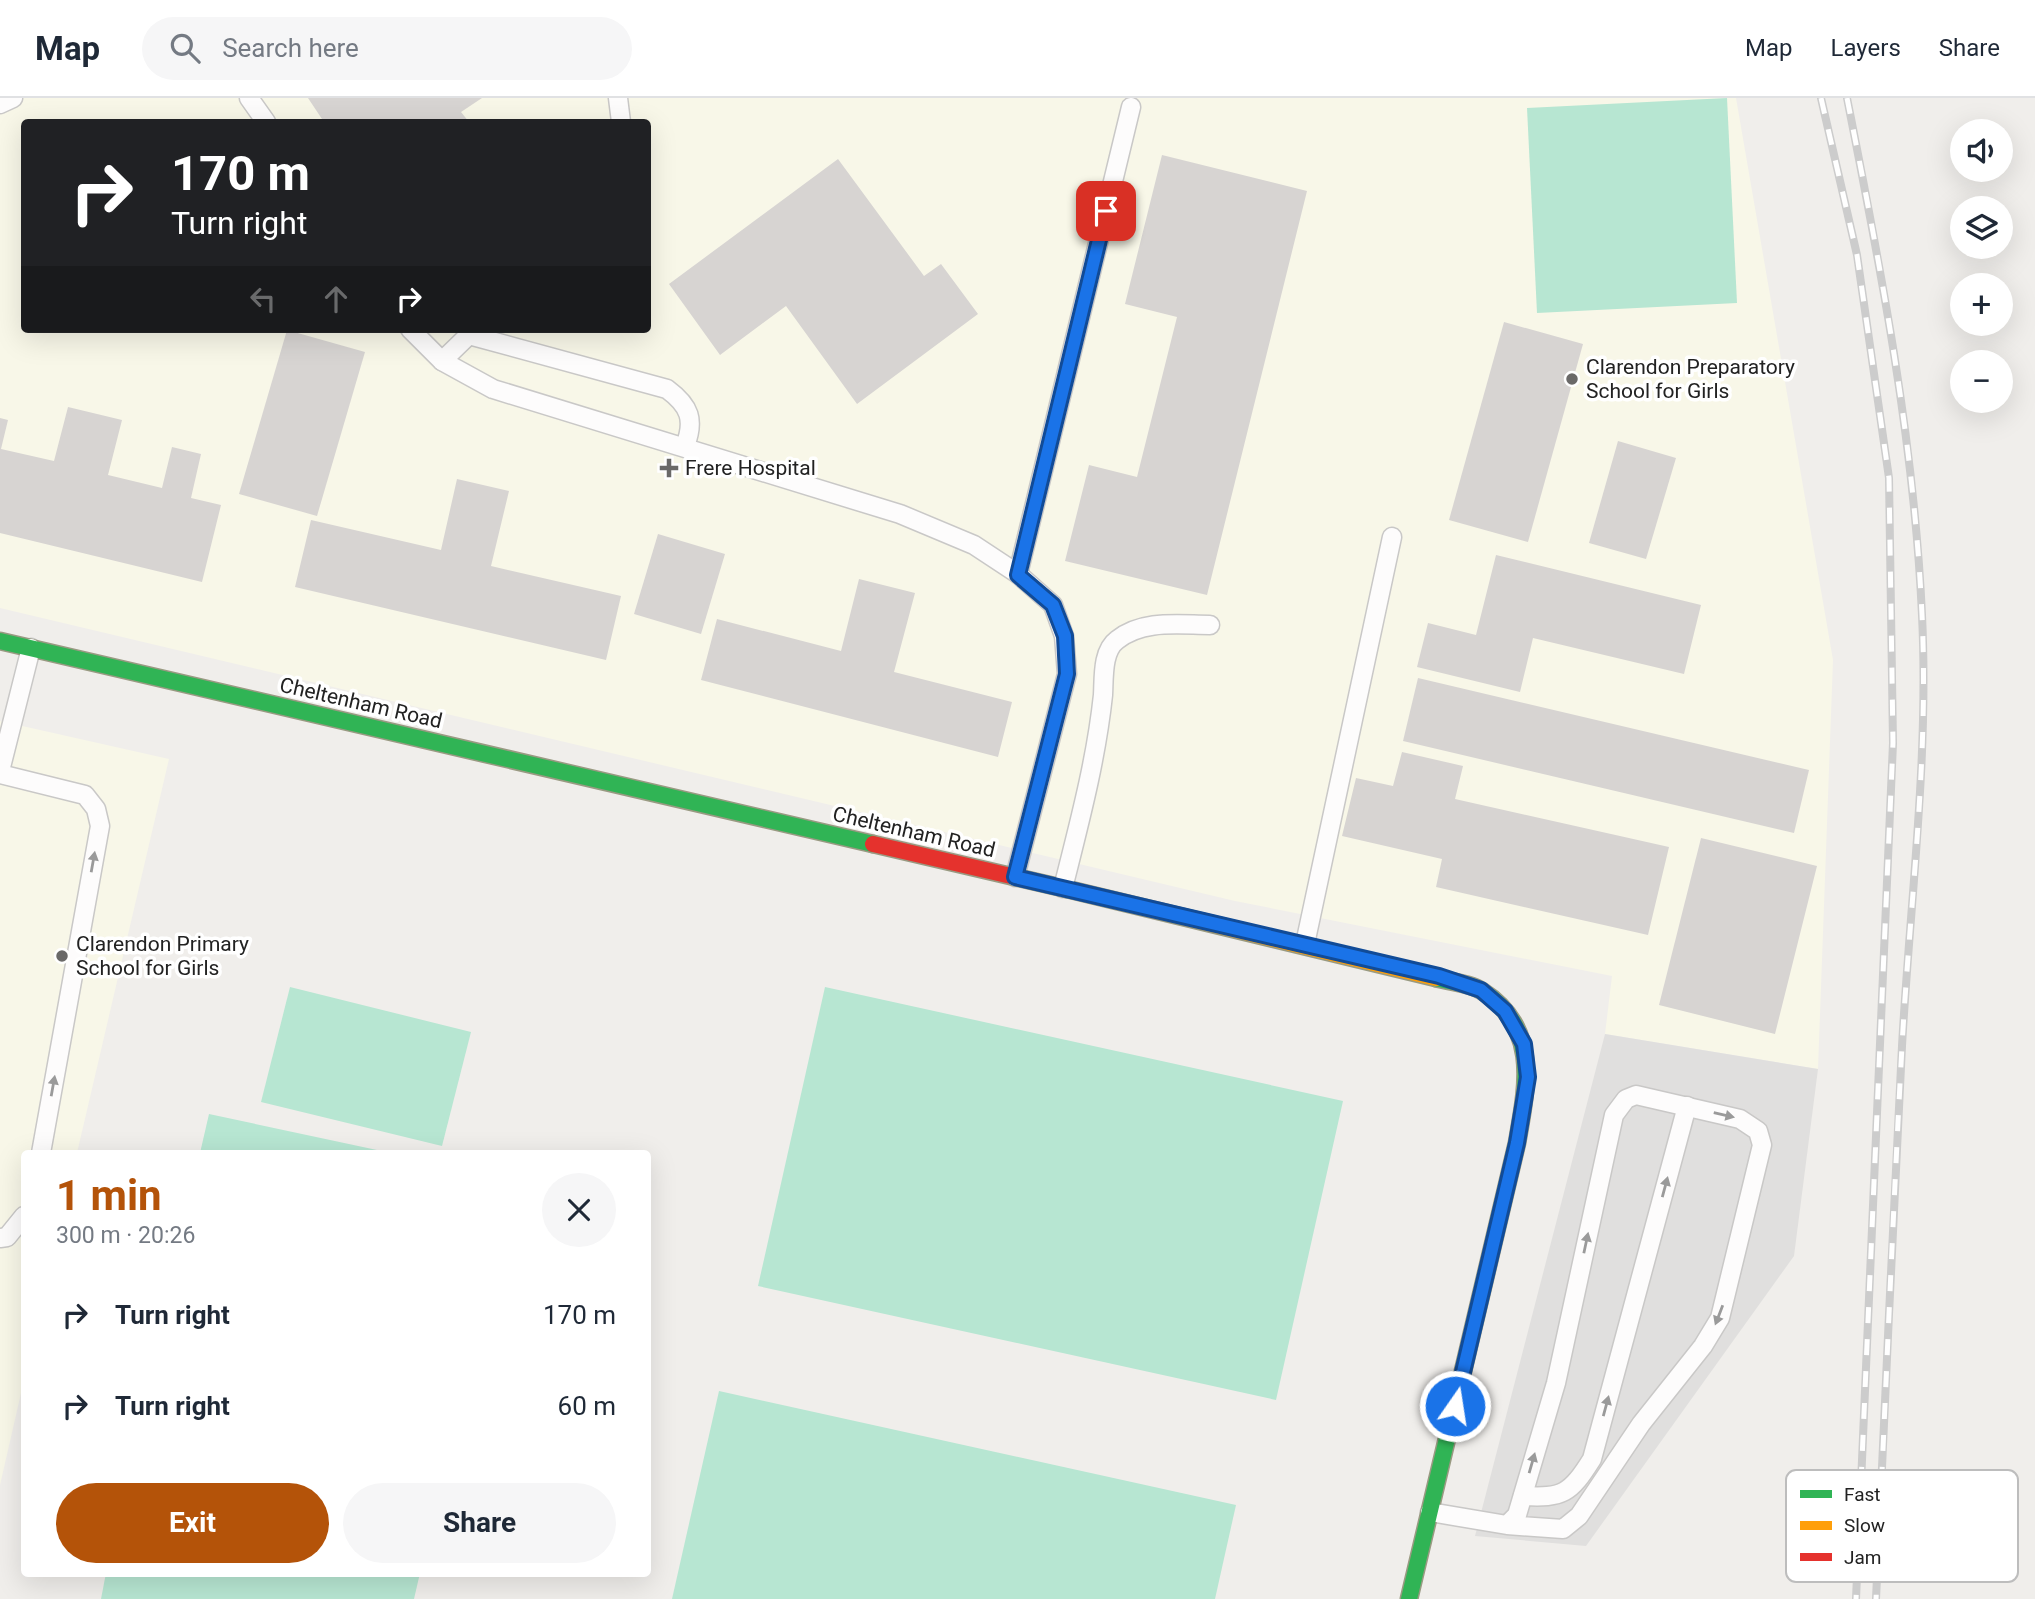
<!DOCTYPE html>
<html lang="en">
<head>
<meta charset="utf-8">
<style>
	body { margin:0; font-family:Roboto,sans-serif; background:#f6f6f7; color:#1f2937; height:100vh; display:flex; flex-direction:column; font-size:26px; white-space:nowrap }
	* { box-sizing:border-box; margin:0 }
	p { font-size:23px; color:#747a83 }
	.icon { flex:none; width:38px; height:38px; fill:none; stroke:currentColor; stroke-width:2; stroke-linecap:round; stroke-linejoin:round }
	.map { position:relative; flex:1; overflow:hidden }
	.details { position:absolute; left:21px; top:1052px; width:630px; height:427px; display:flex; flex-direction:column; background:#fff; border-radius:7px; box-shadow:0 7px 28px #0002 }
	.details>* { flex:none }
	.guide { position:absolute; left:21px; top:21px; width:630px; height:214px; border-radius:7px; box-shadow:0 7px 28px #0002; background:#202124; color:#fff; overflow:hidden }
	.buttons { position:absolute; left:1950px; top:21px; display:grid; gap:14px }
	.buttons a { display:grid; place-items:center; width:63px; height:63px; border-radius:50%; background:#fff; box-shadow:0 7px 28px #0002; font-size:35px }
	.pin { position:absolute; display:grid; place-items:center; width:60px; height:60px; color:#fff; margin:-30px; border-radius:14px; box-shadow:0 4px 10px #0006 }
	.me { position:absolute; width:77px; margin:-38px; rotate:13deg; stroke-linejoin:round; filter:drop-shadow(0 0 5px #0008) }
	.turn { display:flex; align-items:center; gap:24px; height:147px; padding:0 35px; font-size:32px }
	.turn .icon { width:91px; height:91px; stroke-width:2.5 }
	.turn b { display:block; font-size:49px; line-height:60px }
	.lanes { display:flex; align-items:center; height:66px; padding:0 35px; background:#0003; justify-content:center; gap:35px; direction:ltr }
	.lanes .off { opacity:.35 }
	.round { display:grid; place-items:center; flex:none; width:74px; height:74px; border-radius:37px; background:#f6f6f7 }
	.head { display:flex; align-items:center; justify-content:space-between; height:119px; padding:0 35px }
	h1 { font-size:42px; font-weight:700; line-height:52px; color:#b45309 }
	.action { display:flex; gap:14px; margin-top:auto; padding:14px 35px }
	.action a { flex:1; height:80px; border-radius:42px; background:#b45309; color:#fff; font-size:28px; font-weight:700; line-height:80px; text-align:center }
	.action a+a { background:#f6f6f7; color:#1f2937 }
	ul { padding:0; list-style:none }
	li { display:flex; align-items:center; gap:21px; height:91px; padding:0 35px }
	li div { flex:1 }
	li b { display:block; font-size:26px }
	li em { font-style:normal }
	header { display:flex; align-items:center; gap:42px; box-sizing:border-box; height:98px; padding:0 35px; background:#fff; border-bottom:2px solid #e0e1e3 }
	header strong { font-size:33px }
	nav { display:flex; gap:38px; margin-inline-start:auto; font-size:24px }
	.search { width:490px; height:63px; background:#f6f6f7; display:flex; align-items:center; gap:18px; box-sizing:border-box; padding:0 24px; border-radius:38px; color:#747a83; font-size:26px }
	.map>svg:first-child { display:block }
	.education { fill:#f8f7e8; fill-rule:evenodd }
	.pitch { fill:#b7e6d2 }
	.parking { fill:#e0dfde }
	.building { fill:#d7d4d2 }
	.lines { fill:none; stroke-linecap:round; stroke-linejoin:round }
	.lane-casing { stroke:#c9c8c7; stroke-width:21 }
	.fast-casing { stroke:#999a82; stroke-width:19 }
	.slow-casing { stroke:#999a82; stroke-width:19 }
	.jam-casing { stroke:#999a82; stroke-width:19 }
	.lane { stroke:#fdfcfc; stroke-width:18 }
	.fast { stroke:#30b455; stroke-width:16 }
	.slow { stroke:#ff9f0a; stroke-width:16 }
	.jam { stroke:#e5322d; stroke-width:16 }
	.rail-casing { stroke:#ccc; stroke-width:8 }
	.rail { stroke:#fff; stroke-width:5; stroke-dasharray:16; stroke-linecap:butt }
	.oneway { fill:#9a9a9a }
	.route-casing { stroke:#114b97; stroke-width:18 }
	.route { stroke:#1a73e8; stroke-width:12 }
	.poi-dot { fill:#6a6968; stroke:#fff; stroke-width:2.5 }
	.labels { text-anchor:middle; dominant-baseline:central; stroke-width:7; stroke-linejoin:round; paint-order:stroke }
	.poi-label { font-size:21px; fill:#222; stroke:#fff; text-anchor:start }
	.street-label { font-size:21px; fill:#222; stroke:#fff }
	.key { fill:#fff; stroke:#bdbdbd; stroke-width:2 }
	.key-label { font-size:19px; fill:#222 }
</style>
</head>
<body>
<header>
<strong>Map</strong>
<div class="search"><svg class="icon" aria-label="search" viewBox="0 0 24 24"><circle cx="10" cy="10" r="6"/><path d="M15 15l6 6"/></svg>Search here</div>
<nav><a>Map</a><a>Layers</a><a>Share</a></nav>
</header>
<div class="map">
<svg width="2035" height="1501" viewBox="0 0 2035 1501">
	<rect width="100%" height="100%" fill="#f0eeeb"/>
	<g class="education">
		<path d="M0 0H1736L1833 562 1818 971 1605 936 1612 878 1235 803 0 510ZM24 24H648V231H24Z"/>
		<path d="M0 623 169 661 77 1055H24V1282L0 1387Z"/>
	</g>
	<g class="pitch">
		<path d="M1727 0 1737 205 1537 215 1527 10Z"/>
		<path d="M290 889 471 934 442 1048 261 1004Z"/>
		<path d="M825 889 1343 1003 1276 1302 758 1188Z"/>
		<path d="M209 1016 391 1055H200Z"/>
		<path d="M719 1293 1236 1407 1215 1501H672Z"/>
		<path d="M106 1475H420L414 1501H101Z"/>
	</g>
	<path class="parking" d="M1605 936 1818 971 1794 1158 1586 1448 1475 1438Z"/>
	<g class="building">
		<path d="M308 0H482L461 14 469 24H324Z"/>
		<path d="M1162 57 1307 93 1207 497 1065 463 1089 367 1137 379 1177 219 1125 206Z"/>
		<path d="M838 61 924 178 941 166 978 216 857 306 786 208 720 257 669 186Z"/>
		<path d="M1504 224 1583 246 1528 444 1449 422Z"/>
		<path d="M287 232 365 254 317 418 239 396Z"/>
		<path d="M68 309 122 322 108 377 162 390 172 349 201 356 191 400 221 407 202 484 0 435V320L8 322 1 351 54 363Z"/>
		<path d="M1618 343 1676 360 1646 461 1589 445Z"/>
		<path d="M457 381 509 393 491 468 621 498 606 562 295 489 311 422 441 452Z"/>
		<path d="M658 436 725 456 701 536 634 516Z"/>
		<path d="M1496 457 1701 507 1684 576 1533 540 1520 594 1417 569 1428 525 1476 537Z"/>
		<path d="M859 481 915 495 894 574 1012 604 998 659 701 582 717 521 841 553Z"/>
		<path d="M1418 580 1809 672 1794 735 1403 643Z"/>
		<path d="M1402 654 1463 668 1455 701 1669 749 1648 837 1436 789 1442 761 1342 738 1356 680 1393 688Z"/>
		<path d="M1701 740 1817 768 1775 936 1659 907Z"/>
	</g>
	<g class="lines">
		<g class="lane-casing">
			<g id="lane">
				<path d="M249 0 266 24"/>
				<path d="M618 0 621 24"/>
				<path d="M0 6 13 0"/>
				<path d="M410 231 442 263 493 291 900 416 974 447 1018 476 1053 507 1064 538 1067 576 1015 779"/>
				<path d="M469 237 667 291C690 308 695 322 685 348"/>
				<path d="M442 263 475 231"/>
				<path d="M1018 476 1131 9"/>
				<path d="M0 673 31 550"/>
				<path d="M0 676 85 697 96 711 100 728 41 1055"/>
				<path d="M1063 790C1079 726 1096 663 1103 597 1104 580 1102 553 1117 542 1143 521 1180 527 1210 527"/>
				<path d="M1305 846 1392 439"/>
				<path d="M0 1140 7 1139 24 1118"/>
				<path d="M1523 1398C1563 1400 1570 1396 1592 1361L1687 1008"/>
				<path d="M1430 1414 1507 1427 1563 1431 1579 1418 1641 1326 1703 1248 1720 1220 1762 1047 1758 1033 1740 1021 1636 997 1626 1001 1614 1017 1556 1285 1517 1417 1507 1427"/>
			</g>
		</g>
		<g class="fast-casing">
			<g id="fast">
				<path d="M0 543 873 746"/>
				<path d="M1409 1501 1517 1045C1527 988 1540 930 1482 893 1470 885 1450 884 1436 880"/>
			</g>
		</g>
		<g class="slow-casing">
			<path id="slow" d="M1067 791 1436 880"/>
		</g>
		<g class="jam-casing">
			<path id="jam" d="M873 746 1067 791"/>
		</g>
		<use href="#lane" class="lane"/>
		<use href="#fast" class="fast"/>
		<use href="#slow" class="slow"/>
		<use href="#jam" class="jam"/>
		<g class="rail-casing">
			<g id="rail">
				<path d="M1821 0 1857 157 1889 380 1893 645 1856 1501"/>
				<path d="M1847 0C1881 172 1914 342 1922 517 1929 661 1910 804 1902 948 1892 1132 1885 1317 1876 1501"/>
			</g>
		</g>
		<use href="#rail" class="rail"/>
	</g>
	<defs><path id="oneway-solid" d="M-6-.8H1V-3.2L6.5 0L1 3.2V.8H-6Z" transform="scale(1.75)"/></defs>
	<g class="oneway">
		<use href="#oneway-solid" transform="translate(93 764) rotate(-80)"/>
		<use href="#oneway-solid" transform="translate(53 988) rotate(-80)"/>
		<use href="#oneway-solid" transform="translate(1724 1017) rotate(13)"/>
		<use href="#oneway-solid" transform="translate(1665 1089) rotate(-75)"/>
		<use href="#oneway-solid" transform="translate(1586 1145) rotate(-78)"/>
		<use href="#oneway-solid" transform="translate(1719 1217) rotate(111)"/>
		<use href="#oneway-solid" transform="translate(1606 1308) rotate(-75)"/>
		<use href="#oneway-solid" transform="translate(1532 1365) rotate(-74)"/>
	</g>
	<g class="lines">
		<g class="route-casing">
			<path id="route" d="M1106 113 1018 477 1053 507 1065 538 1067 576 1015 779 1439 878 1481 892 1505 913 1524 946 1528 979 1517 1045 1455 1308"/>
		</g>
		<use href="#route" class="route"/>
	</g>
	<g class="poi-dot">
		<circle cx="1572" cy="281" r="7"/>
		<path d="M665.5 359.5h7v7h7v7h-7v7h-7v-7h-7v-7h7z"/>
		<circle cx="62" cy="858" r="7"/>
	</g>
	<g class="labels">
		<g class="poi-label">
			<text x="1586" y="269">Clarendon Preparatory<tspan x="1586" dy="24">School for Girls</tspan></text>
			<text x="685" y="370">Frere Hospital</text>
			<text x="76" y="846">Clarendon Primary<tspan x="76" dy="24">School for Girls</tspan></text>
		</g>
		<g class="street-label">
			<text transform="translate(361 605) rotate(13)">Cheltenham Road</text>
			<text transform="translate(914 734) rotate(13)">Cheltenham Road</text>
		</g>
	</g>
	<rect x="1786" y="1372" width="232" height="112" rx="10" class="key"/>
	<rect x="1800" y="1392" width="32" height="8" fill="#30b455"/>
	<rect x="1800" y="1423" width="32" height="9" fill="#ff9f0a"/>
	<rect x="1800" y="1455" width="32" height="8" fill="#e5322d"/>
	<g class="key-label">
		<text x="1844" y="1403">Fast</text>
		<text x="1844" y="1434">Slow</text>
		<text x="1844" y="1466">Jam</text>
	</g>
</svg>
<div class="buttons">
<a><svg class="icon" aria-label="sound" viewBox="0 0 24 24"><path d="M4 9h4l5-4v14l-5-4H4zM17 9q2 3 0 6"/></svg></a>
<a><svg class="icon" aria-label="layers" viewBox="0 0 24 24"><path d="M12 4l9 5-9 5-9-5zM3 14l9 5 9-5"/></svg></a>
<a>+</a>
<a>−</a>
</div>
<div class="pin" style="left:1106px;top:113px;background:#d93025"><svg class="icon" aria-label="arrive" viewBox="0 0 24 24"><path d="M6 21V4h12l-3 4 3 4H6"/></svg></div>
<svg class="me" style="left:1455px;top:1308px" viewBox="-20 -20 40 40"><circle r="17" fill="#1a73e8" stroke="#fff" stroke-width="3"/><path d="M0-11L8 9 0 5-8 9z" fill="#fff"/></svg>
<div class="guide">
<div class="turn"><svg class="icon" aria-label="right" viewBox="0 0 24 24"><path d="M7 20v-9h11M14 6l5 5-5 5"/></svg><div><b>170 m</b>Turn right</div></div>
<div class="lanes"><svg class="icon off" aria-label="left" viewBox="0 0 24 24"><path d="M17 20v-9H6M10 6l-5 5 5 5"/></svg><svg class="icon off" aria-label="ahead" viewBox="0 0 24 24"><path d="M12 20V5M6 11l6-6 6 6"/></svg><svg class="icon" aria-label="right" viewBox="0 0 24 24"><path d="M7 20v-9h11M14 6l5 5-5 5"/></svg></div>
</div>
<section class="details">
<div class="head"><div><h1>1 min</h1><p>300 m · 20:26</p></div><a class="round"><svg class="icon" aria-label="close" viewBox="0 0 24 24"><path d="M6 6l12 12M18 6L6 18"/></svg></a></div>
<ul>
<li><svg class="icon" aria-label="right" viewBox="0 0 24 24"><path d="M7 20v-9h11M14 6l5 5-5 5"/></svg><div><b>Turn right</b></div><em>170 m</em></li>
<li><svg class="icon" aria-label="right" viewBox="0 0 24 24"><path d="M7 20v-9h11M14 6l5 5-5 5"/></svg><div><b>Turn right</b></div><em>60 m</em></li>
</ul>
<div class="action"><a>Exit</a><a>Share</a></div>
</section>
</div>
</body>
</html>
